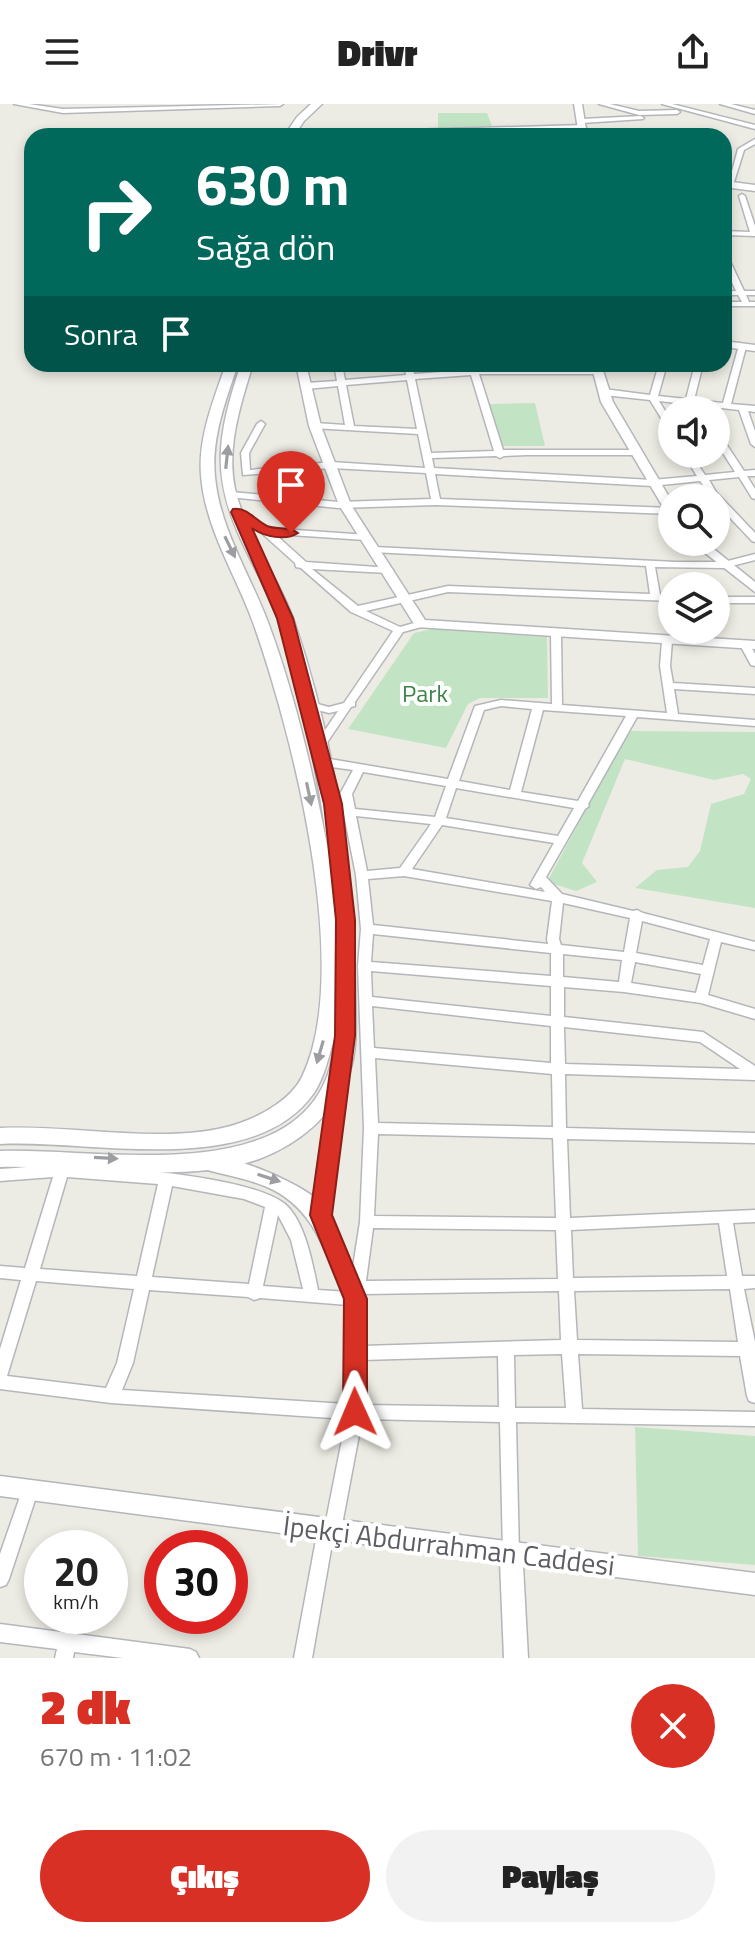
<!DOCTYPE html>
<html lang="tr">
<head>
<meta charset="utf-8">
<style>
	body { margin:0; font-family:"Titillium Web",sans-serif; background:#f2f2f2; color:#222; height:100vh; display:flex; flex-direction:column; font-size:30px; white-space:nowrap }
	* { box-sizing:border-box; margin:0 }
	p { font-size:26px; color:#767676 }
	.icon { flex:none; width:44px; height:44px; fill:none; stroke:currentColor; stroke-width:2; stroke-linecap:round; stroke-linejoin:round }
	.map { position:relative; height:1554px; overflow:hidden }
	.drawer { display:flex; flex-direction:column; background:#fff; flex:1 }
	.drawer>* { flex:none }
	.hud { position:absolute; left:24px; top:24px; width:708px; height:244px; border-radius:24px; box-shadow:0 4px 12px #0003; background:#00695c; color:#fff; overflow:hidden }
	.fabs { position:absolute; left:658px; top:292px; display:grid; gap:16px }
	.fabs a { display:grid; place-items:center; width:72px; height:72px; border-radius:50%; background:#fff; box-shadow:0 4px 12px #0003; font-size:40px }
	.speed { position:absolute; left:24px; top:1426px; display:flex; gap:16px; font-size:40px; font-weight:700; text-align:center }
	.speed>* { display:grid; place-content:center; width:104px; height:104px; border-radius:50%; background:#fff; box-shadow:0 4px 12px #0003; line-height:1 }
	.speed small { font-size:20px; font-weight:400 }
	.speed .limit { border:12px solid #d22; background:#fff; color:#111 }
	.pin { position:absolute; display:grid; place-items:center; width:68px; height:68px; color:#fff; margin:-82px -34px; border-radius:50% 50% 50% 0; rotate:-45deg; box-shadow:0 0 8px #0007 }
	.pin .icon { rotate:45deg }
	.me { position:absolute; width:88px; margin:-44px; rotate:359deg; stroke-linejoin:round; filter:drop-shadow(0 0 6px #0008) }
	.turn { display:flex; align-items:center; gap:28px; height:168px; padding:0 40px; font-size:36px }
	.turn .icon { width:104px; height:104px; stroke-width:2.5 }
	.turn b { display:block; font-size:56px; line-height:68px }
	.then { display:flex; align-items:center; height:76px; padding:0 40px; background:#0003; gap:16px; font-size:30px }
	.round { display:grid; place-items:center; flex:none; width:84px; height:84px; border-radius:42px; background:#f2f2f2 }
	.head { display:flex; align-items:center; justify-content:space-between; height:136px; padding:0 40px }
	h1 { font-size:48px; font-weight:800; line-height:60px; color:#d93025 }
	.cta { display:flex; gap:16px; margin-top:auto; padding:16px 40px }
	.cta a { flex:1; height:92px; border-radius:48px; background:#d93025; color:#fff; font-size:32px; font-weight:800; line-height:92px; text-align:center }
	.cta a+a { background:#f2f2f2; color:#222 }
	header { display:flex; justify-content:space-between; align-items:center; height:104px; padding:0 40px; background:#fff; font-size:36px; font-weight:800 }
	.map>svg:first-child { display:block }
	.green { fill:#c2e4c5 }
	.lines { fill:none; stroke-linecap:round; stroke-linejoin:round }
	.minor-casing { stroke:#b4b6ba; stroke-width:3 }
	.tertiary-casing { stroke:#b4b6ba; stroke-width:3 }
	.secondary-casing { stroke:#b5b7bd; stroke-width:3 }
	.minor { fill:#fff; fill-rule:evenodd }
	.tertiary { fill:#fff; fill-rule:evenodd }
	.secondary { fill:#fff; fill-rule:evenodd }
	.oneway { fill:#9d9ea1 }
	.route { fill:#d93025; stroke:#8d1f18; stroke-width:2 }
	.labels { text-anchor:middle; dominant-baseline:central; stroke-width:8; stroke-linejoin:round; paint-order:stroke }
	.park-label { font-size:24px; fill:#3b8445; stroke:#fff }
	.near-street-label { font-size:28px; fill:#5c5e63; stroke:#fff }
</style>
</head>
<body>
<header><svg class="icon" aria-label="menu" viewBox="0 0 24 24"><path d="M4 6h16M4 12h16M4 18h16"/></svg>Drivr<svg class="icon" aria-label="share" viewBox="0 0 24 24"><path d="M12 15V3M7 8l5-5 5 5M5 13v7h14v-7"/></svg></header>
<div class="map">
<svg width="755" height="1554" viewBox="0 0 755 1554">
	<rect width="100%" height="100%" fill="#edece4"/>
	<g class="green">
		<path d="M438 9H487L492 22 438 24Z"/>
		<path d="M535 299 545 342H502L489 300Z"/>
		<path d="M432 525 547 533 548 594H480L468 600 446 644 348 625 414 529Z"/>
		<path d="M628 627 755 628V804L635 784 657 766 688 763 700 747 711 700 744 690 751 675 743 670 714 676 625 655 582 759 597 778 576 787 547 778Z"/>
		<path d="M635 1323 755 1332V1461L638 1452Z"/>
	</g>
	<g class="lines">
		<g class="minor-casing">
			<g id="minor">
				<path d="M14 0H29L63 5 283 0 280 2 63 9Z"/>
				<path d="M599 0H610L639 7 677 6 680 8 677 10 639 11Z"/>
				<path d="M662 0H672L755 21V25Z"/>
				<path d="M720 0H731L755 6V10Z"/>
				<path d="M641 12 644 14 643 15 582 19 579 17 582 15Z"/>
				<path d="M583 21 586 23 585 24 337 32 301 31 304 29Z"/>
				<path d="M755 35V40L744 46 733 81 728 82 738 45Z"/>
				<path d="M742 90 745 92 755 122V132L724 131V127L750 128 739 92Z"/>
				<path d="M724 151 728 153 744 187H755V191H746L749 198H755V202H724V198H742L738 191H724V187H736L724 161Z"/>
				<path d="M739 241 746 243 731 300 755 302V308L748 307 755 327V343L751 340 739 306 659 297 672 318V328L669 327 650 296 604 291 600 288 604 285 650 291 659 260H667L658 292 686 295 695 260H703L694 296 723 299Z"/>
				<path d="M334 260H342L345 276 406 271 404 260H412L414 270 469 266V260H475L478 266H600L601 268 597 270H479L503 346H635L639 349 638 351H527L504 352 500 354 496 352 432 354 434 364 652 376 697 372 683 350H691L705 371 735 368 716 338V328L719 329 744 367 755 366V372H747L755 385V395L752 394 739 373 709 376 716 388 755 429V438L752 437 716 399V394H712L700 377 652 382 435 370 440 395 671 404V410L436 401 338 404 229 393V389L232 388 338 398 431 395 426 369 331 364 243 371 241 349 257 320 261 317 265 320 249 349 250 366 331 358 425 364 418 330 312 324V320L315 319 345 321 338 282 306 285 302 282 306 279 337 277ZM471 271 494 347 431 349 415 275ZM407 276 417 325 354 322 346 281Z"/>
				<path d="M238 405 267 424 368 431V435L365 436 275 430 306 458 391 464 393 466 388 469 312 465 358 502 448 482 650 490 646 462 372 448 370 446 375 443 676 458H724L755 450V456L724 464 655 463 660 491H672V497L448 488 366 507 400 523 421 517 426 520 425 522 403 528 355 598V602L351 603 324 643 320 644 315 641 338 607 329 609 306 603 305 601 310 598 329 603 344 599 393 527 351 508 301 464 296 463 295 459 256 424 235 410V406Z"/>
				<rect x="716" y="493" width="39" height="6"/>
				<path d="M556 527 561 530 562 601 667 609 660 562 662 537 667 534 672 537 670 562 673 579 755 584V590L674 585 678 610 755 616V622L637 613 588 700 589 702 585 705 546 773 562 790 633 807 637 806 643 809 755 838V846L721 838 708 891 755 905V915L701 899 624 888 564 883V913L703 928 755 962V976L565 970 566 1024 755 1029V1039L567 1035 570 1114 755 1106V1118L733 1119 742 1172H755V1184L744 1185 755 1238V1299L749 1297 747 1292 740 1252 578 1250 582 1305 755 1308V1322L516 1318 519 1450 517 1456 511 1458 505 1456 503 1450 500 1318 362 1315 341 1426 339 1432 333 1434 312 1554H294L318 1425 320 1419 326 1417 346 1315 111 1299 0 1285V1245L21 1176 0 1174V1162L25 1164 53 1073 0 1077V1065C21 1064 41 1061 62 1061 110 1062 250 1072 285 1100 305 1117 313 1161 318 1186L349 1188 360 1118 364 1024 358 862 361 825 356 771 340 690 353 666 324 662 318 658 324 654 448 675 475 602 501 596 552 600 551 530ZM501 602 532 605 510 686 459 677 484 606ZM543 606 626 612 578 697 521 688ZM363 668 446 682 435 713 355 705 352 690ZM456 684 574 704 558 732 446 714ZM356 712 431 720 400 764 367 767ZM442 721 554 739 530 781 536 785 541 783 545 788 412 765ZM404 772 552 797 547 835 548 840 373 821 368 775ZM563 799 630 814 624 848 561 841 559 835ZM642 817 710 835 703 861 636 849ZM373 830 551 849V872L371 858ZM563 850 622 856 619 878 563 873ZM635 858 701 870 696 889 631 879ZM371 867 551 882V912L372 893ZM372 902 551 922V959L374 944ZM564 923 700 938 740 965 565 960ZM375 954 552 970 553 1023 378 1019ZM378 1030 553 1034 556 1114 374 1112ZM67 1073 158 1080 137 1172 40 1165ZM172 1082 244 1095 265 1103 249 1180 152 1173ZM278 1111 291 1136 303 1185 263 1182ZM719 1119 727 1172 573 1174 571 1126ZM373 1124 556 1126 558 1175 366 1177ZM36 1177 134 1185 117 1259 106 1284 7 1272ZM730 1185 738 1238 577 1236 574 1187ZM149 1186 248 1193 254 1196 260 1194 348 1201 346 1249 347 1300 122 1286 133 1259ZM559 1187 561 1236 363 1242 364 1190ZM562 1250 566 1304H515L514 1251ZM498 1252 499 1303 363 1301V1256Z"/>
				<path d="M745 538 749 539 755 550V562L751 561 740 541Z"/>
				<path d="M30 1379 36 1382 38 1387 9 1475 6 1481 0 1483V1450L22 1387 24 1382Z"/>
				<path d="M0 1520 190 1545 196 1548 199 1554H123L74 1548 73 1554H55L57 1545 0 1538Z"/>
			</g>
		</g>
		<g class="tertiary-casing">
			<g id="tertiary">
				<path d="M574 0H582L587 32H579Z"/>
				<path d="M724 77 755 81V87L724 83Z"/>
				<path d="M724 237 755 241V247L724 243Z"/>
				<path d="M296 260H306L321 322 351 401 425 516 755 537V545L416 523 339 401 309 322Z"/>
				<path d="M591 260H601L613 298 672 398V412L666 408 601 298Z"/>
				<path d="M691 438H705L755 478V488Z"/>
				<path d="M339 967 345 969 348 974 329 1114 366 1195 363 1201 356 1204 349 1201C327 1156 318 1105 267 1083 246 1074 223 1071 201 1064L199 1059 201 1054C225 1046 294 1077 314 1093L330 974 333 969Z"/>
				<path d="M0 1372 755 1469V1491L523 1461 528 1554H504L500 1458 0 1392Z"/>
			</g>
		</g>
		<g class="secondary-casing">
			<g id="secondary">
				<path d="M311 0H322L304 17 294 32H284L297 13Z"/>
				<path d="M226 260H238C226 296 211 334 215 373 220 426 251 472 269 521 296 594 313 670 328 746 318 669 302 593 279 520 271 492 256 468 244 442 210 372 217 332 241 260H253C241 299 226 343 235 385 246 432 278 472 294 517 334 634 352 757 355 880 355 910 359 942 349 970 333 1012 299 1040 259 1055 187 1081 78 1061 0 1063V1047C105 1043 327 1092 335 932 329 951 325 972 314 989 253 1076 90 1035 0 1040V1024C73 1020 173 1043 240 1019 263 1011 291 995 302 973 353 867 293 633 255 524 238 474 205 426 201 371 198 333 214 295 226 260Z"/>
			</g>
		</g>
		<use href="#minor" class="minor"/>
		<use href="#tertiary" class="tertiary"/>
		<use href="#secondary" class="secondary"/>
	</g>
	<defs><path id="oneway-solid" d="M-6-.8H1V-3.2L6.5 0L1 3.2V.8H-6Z" transform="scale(2)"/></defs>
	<g class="oneway">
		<use href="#oneway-solid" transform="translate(227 353) rotate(-84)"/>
		<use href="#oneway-solid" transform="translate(230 443) rotate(64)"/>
		<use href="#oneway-solid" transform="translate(309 690) rotate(78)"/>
		<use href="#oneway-solid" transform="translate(320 948) rotate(106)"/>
		<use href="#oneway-solid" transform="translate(106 1054) rotate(3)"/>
		<use href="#oneway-solid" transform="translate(269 1074) rotate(18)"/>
	</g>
	<path class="route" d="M233 405C247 403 255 416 267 422 277 426 289 422 298 429 286 437 264 433 252 424L293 514 342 700 355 816V932L332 1111 367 1195V1308L363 1316 355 1319 346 1316 343 1308 344 1195 310 1111 335 932 336 816 324 700 277 514 231 408Z"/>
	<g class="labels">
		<g class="park-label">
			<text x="425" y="589">Park</text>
		</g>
		<g class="near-street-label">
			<text transform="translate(449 1441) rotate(7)">İpekçi Abdurrahman Caddesi</text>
		</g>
	</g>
</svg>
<div class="fabs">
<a><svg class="icon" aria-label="sound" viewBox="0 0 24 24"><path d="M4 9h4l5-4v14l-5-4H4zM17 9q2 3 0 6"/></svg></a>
<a><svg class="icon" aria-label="search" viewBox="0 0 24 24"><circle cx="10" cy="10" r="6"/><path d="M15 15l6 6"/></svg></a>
<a><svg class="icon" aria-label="layers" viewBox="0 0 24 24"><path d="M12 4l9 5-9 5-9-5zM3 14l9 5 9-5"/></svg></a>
</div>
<div class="speed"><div>20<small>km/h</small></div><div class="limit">30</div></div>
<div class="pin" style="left:291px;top:429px;background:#d93025"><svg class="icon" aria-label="arrive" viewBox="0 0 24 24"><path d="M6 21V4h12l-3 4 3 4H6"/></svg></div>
<svg class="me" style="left:355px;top:1308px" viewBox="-20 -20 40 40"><path d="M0-17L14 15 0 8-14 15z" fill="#d93025" stroke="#fff" stroke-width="4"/></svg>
<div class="hud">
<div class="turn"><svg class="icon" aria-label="right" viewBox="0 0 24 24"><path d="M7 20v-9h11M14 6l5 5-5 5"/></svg><div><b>630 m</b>Sağa dön</div></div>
<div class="then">Sonra<svg class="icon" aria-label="arrive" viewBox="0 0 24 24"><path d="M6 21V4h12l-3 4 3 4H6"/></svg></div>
</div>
</div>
<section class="drawer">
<div class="head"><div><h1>2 dk</h1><p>670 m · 11:02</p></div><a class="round" style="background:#d93025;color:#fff"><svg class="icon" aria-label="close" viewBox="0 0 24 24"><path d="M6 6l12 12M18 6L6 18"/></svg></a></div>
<div class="cta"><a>Çıkış</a><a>Paylaş</a></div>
</section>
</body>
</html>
